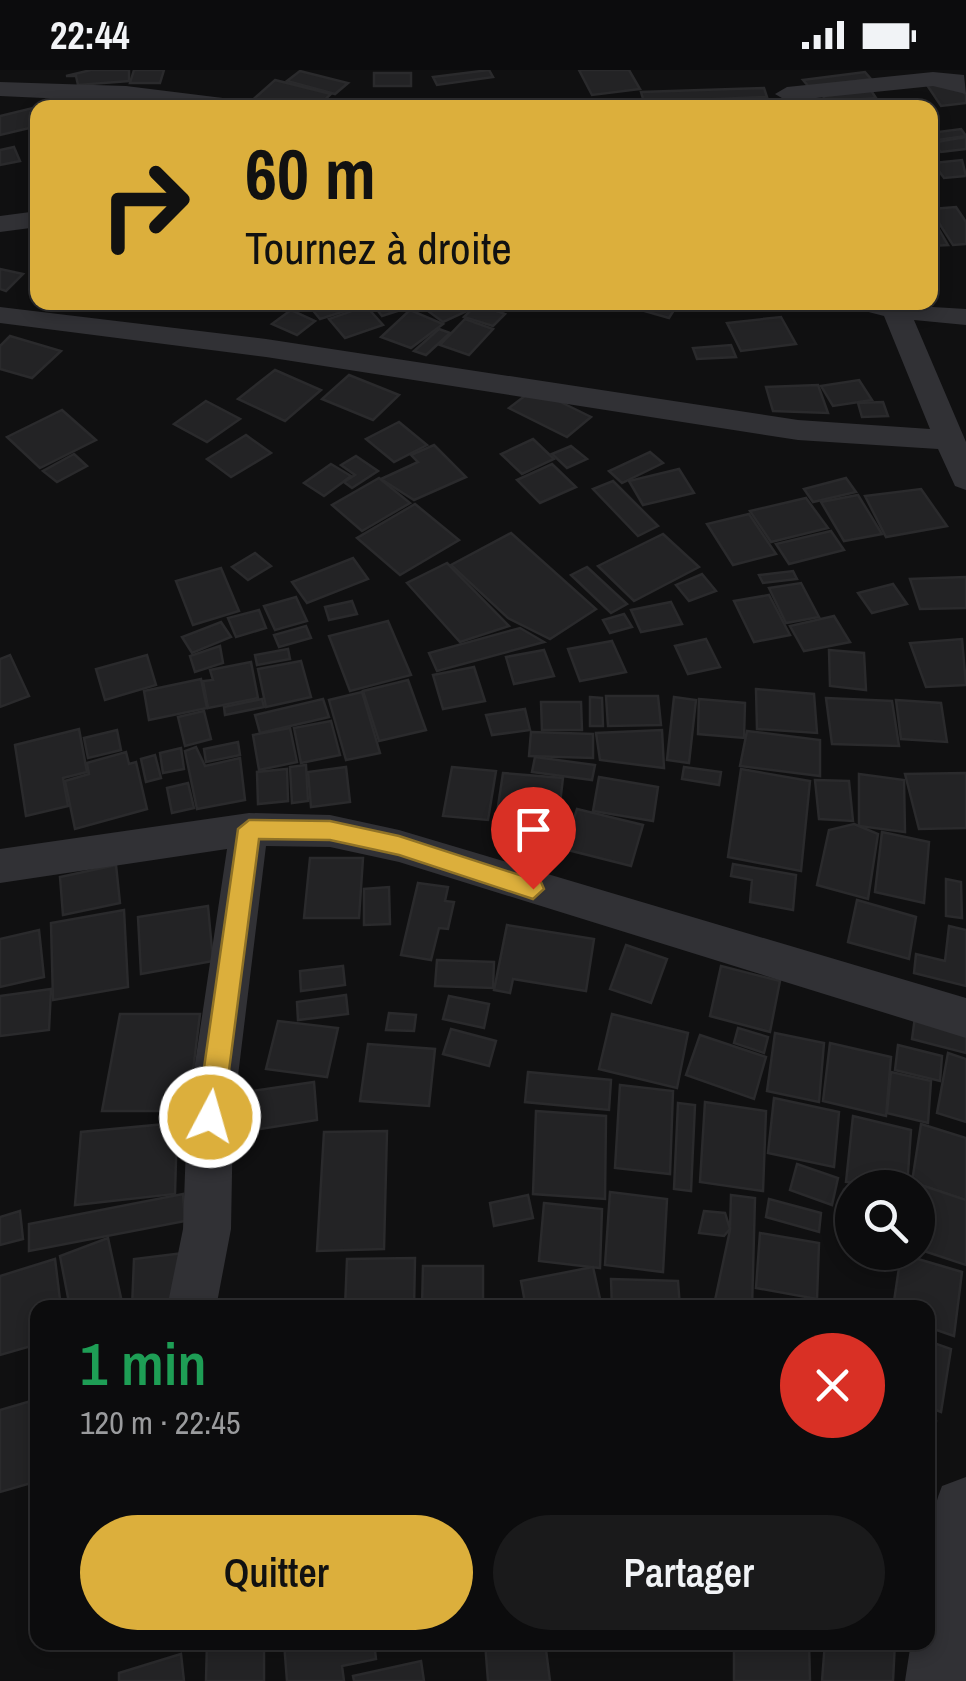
<!DOCTYPE html>
<html lang="fr">
<head>
<meta charset="utf-8">
<style>
	body { margin:0; font-family:"Archivo Narrow",sans-serif; background:#1a1a1b; color:#f1f3f6; height:100vh; display:flex; flex-direction:column; font-size:38px; white-space:nowrap }
	* { box-sizing:border-box; margin:0 }
	p { font-size:32px; color:#9a9b9d }
	.icon { flex:none; width:55px; height:55px; fill:none; stroke:currentColor; stroke-width:2; stroke-linecap:round; stroke-linejoin:round }
	.map { position:relative; flex:1; overflow:hidden }
	.side { position:absolute; left:30px; top:1230px; width:905px; height:350px; display:flex; flex-direction:column; background:#0c0c0d; border-radius:20px; box-shadow:0 5px 15px #0003,0 0 0 2px #2c2c2e }
	.side>* { flex:none }
	.guide { position:absolute; left:30px; top:30px; width:908px; height:210px; border-radius:20px; box-shadow:0 5px 15px #0003,0 0 0 2px #2c2c2e; background:#dcaf3c; color:#111; overflow:hidden }
	.controls { position:absolute; left:835px; top:1100px; display:grid; gap:20px }
	.controls a { display:grid; place-items:center; width:100px; height:100px; border-radius:50%; background:#0c0c0d; box-shadow:0 5px 15px #0003,0 0 0 2px #2c2c2e; font-size:50px }
	.pin { position:absolute; display:grid; place-items:center; width:85px; height:85px; color:#fff; margin:-102px -42px; border-radius:50% 50% 50% 0; rotate:-45deg; box-shadow:0 0 10px #0007 }
	.pin .icon { rotate:45deg }
	.me { position:absolute; width:110px; margin:-55px; rotate:6deg; stroke-linejoin:round; filter:drop-shadow(0 0 8px #0008) }
	.turn { display:flex; align-items:center; gap:35px; height:210px; padding:0 50px; font-size:45px }
	.turn .icon { width:130px; height:130px; stroke-width:2.5 }
	.turn b { display:block; font-size:70px; line-height:85px }
	.round { display:grid; place-items:center; flex:none; width:105px; height:105px; border-radius:52px; background:#1a1a1b }
	.head { display:flex; align-items:center; justify-content:space-between; height:170px; padding:0 50px }
	h1 { font-size:60px; font-weight:600; line-height:75px; color:#1e9e55 }
	.cta { display:flex; gap:20px; margin-top:auto; padding:20px 50px }
	.cta a { flex:1; height:115px; border-radius:60px; background:#dcaf3c; color:#111; font-size:40px; font-weight:600; line-height:115px; text-align:center }
	.cta a+a { background:#1a1a1b; color:#f1f3f6 }
	.status { display:flex; justify-content:space-between; align-items:center; height:70px; padding:0 50px; background:#0c0c0d; direction:ltr }
	.status svg { height:28px; fill:currentColor }
	.map>svg:first-child { display:block }
	.building { fill:#232325; stroke:#2a2a2c; stroke-width:2.5 }
	.lines { fill:none; stroke-linecap:round; stroke-linejoin:round }
	.minor { fill:#313135; fill-rule:evenodd }
	.tertiary { fill:#313135; fill-rule:evenodd }
	.route { fill:#dcaf3c; stroke:#8f7227; stroke-width:2.5 }
</style>
</head>
<body>
<div class="status"><b>22:44</b><svg viewBox="0 0 49 12"><path d="M0 12V9h3v3zM5 12V6h3v6zM10 12V3h3v9zM15 12V0h3v12zM26 1h20v11H26zM47 4h2v5h-2z"/></svg></div>
<div class="map">
<svg width="966" height="1611" viewBox="0 0 966 1611">
	<rect width="100%" height="100%" fill="#101011"/>
	<g class="building">
		<path d="M91 0H129V11L78 15 76 6H66Z"/>
		<path d="M134 0H164L160 13H130Z"/>
		<path d="M489 0 493 7 437 15 433 7Z"/>
		<path d="M579 0H629L640 19 592 25Z"/>
		<path d="M300 1 348 13 335 24 287 11Z"/>
		<path d="M865 2 871 9 809 17 803 10Z"/>
		<rect x="374" y="3" width="37" height="13"/>
		<path d="M275 10 331 24 316 38 247 35Z"/>
		<path d="M954 12 966 25V33L941 36 927 15Z"/>
		<path d="M764 18 767 27 644 32 641 22Z"/>
		<path d="M870 19 876 28 827 32 821 23Z"/>
		<path d="M681 31 684 38H635L634 33Z"/>
		<path d="M37 37 38 56 0 65V46Z"/>
		<path d="M961 59 966 66 930 71V63Z"/>
		<path d="M966 67V79L941 82 931 73Z"/>
		<path d="M14 77 20 91 0 95V80Z"/>
		<path d="M962 90 966 106 944 108 933 93Z"/>
		<path d="M956 137 966 152V174L953 175 930 139Z"/>
		<path d="M930 144 948 175 930 176Z"/>
		<path d="M0 199 23 204 6 221 0 219Z"/>
		<path d="M306 232H370V233L320 249Z"/>
		<path d="M371 232H414L416 235 382 246Z"/>
		<path d="M435 232H456L467 241 443 252 424 238Z"/>
		<path d="M638 232H679L669 248 634 238Z"/>
		<path d="M477 234 505 244 493 256 464 247Z"/>
		<path d="M366 236 383 255 345 268 329 249Z"/>
		<path d="M291 240 315 251 297 265 272 254Z"/>
		<path d="M410 240 443 254 411 278 381 267Z"/>
		<path d="M781 247 796 274 741 281 727 253Z"/>
		<path d="M465 249 493 259 469 285 440 275Z"/>
		<path d="M439 259 450 263 426 285 414 281Z"/>
		<path d="M10 266 61 281 32 308 0 299V276Z"/>
		<path d="M731 275 736 287 697 289 693 278Z"/>
		<path d="M275 300 321 320 285 351 238 329Z"/>
		<path d="M349 305 399 325 373 350 322 329Z"/>
		<path d="M859 310 872 330 833 336 821 316Z"/>
		<path d="M818 315 828 343 773 341 766 317Z"/>
		<path d="M534 319 591 347 567 367 509 338Z"/>
		<path d="M206 331 240 349 207 372 174 354Z"/>
		<path d="M883 332 888 346 862 347 858 333Z"/>
		<path d="M62 340 96 370 40 398 7 367Z"/>
		<path d="M399 352 427 375 394 392 366 369Z"/>
		<path d="M246 365 271 383 231 407 207 389Z"/>
		<path d="M533 369 554 389 522 404 501 384Z"/>
		<path d="M434 375 466 407 414 430 381 409 418 392 411 385Z"/>
		<path d="M571 376 587 389 567 398 552 384Z"/>
		<path d="M650 382 663 393 622 413 609 401Z"/>
		<path d="M74 384 87 396 57 412 43 401Z"/>
		<path d="M356 386 378 401 352 418 344 412 355 405 341 395Z"/>
		<path d="M331 394 351 406 324 426 304 413Z"/>
		<path d="M552 394 576 417 540 433 517 410Z"/>
		<path d="M679 399 694 423 643 435 629 411Z"/>
		<path d="M379 408 410 433 362 461 332 435Z"/>
		<path d="M846 408 856 422 813 432 804 419Z"/>
		<path d="M613 411 658 456 638 466 593 419Z"/>
		<path d="M921 419 947 456 886 467 865 426Z"/>
		<path d="M858 425 882 464 844 471 821 432Z"/>
		<path d="M806 428 828 458 771 472 750 441Z"/>
		<path d="M415 434 459 470 400 505 357 468Z"/>
		<path d="M749 444 776 484 733 495 707 454Z"/>
		<path d="M831 461 844 480 789 494 776 474Z"/>
		<path d="M511 463 596 539 550 569 508 548 451 495Z"/>
		<path d="M663 464 699 497 634 531 598 496Z"/>
		<path d="M255 483 271 496 248 510 232 497Z"/>
		<path d="M353 488 368 509 307 533 292 512Z"/>
		<path d="M447 493 509 556 460 572 407 513Z"/>
		<path d="M587 497 627 534 611 543 571 505Z"/>
		<path d="M221 498 239 541 193 555 176 511Z"/>
		<path d="M793 501 797 509 763 513 759 505Z"/>
		<path d="M702 504 716 521 689 531 676 515Z"/>
		<path d="M966 507V538L920 539 910 509Z"/>
		<path d="M801 513 819 547 786 553 769 518Z"/>
		<path d="M893 514 907 534 872 543 858 523Z"/>
		<path d="M769 525 790 565 754 572 734 531Z"/>
		<path d="M296 527 307 551 275 560 264 536Z"/>
		<path d="M352 531 357 544 329 550 325 537Z"/>
		<path d="M671 532 682 554 641 562 631 540Z"/>
		<path d="M259 540 266 558 236 567 228 548Z"/>
		<path d="M624 544 632 557 610 563 603 550Z"/>
		<path d="M834 546 850 572 804 581 790 556Z"/>
		<path d="M388 551 411 605 350 621 329 566Z"/>
		<path d="M221 552 231 567 192 583 182 567Z"/>
		<path d="M306 556 311 568 279 577 274 565Z"/>
		<path d="M520 558 544 572 437 601 429 583Z"/>
		<path d="M706 569 720 597 688 604 675 576Z"/>
		<path d="M962 569 966 615 926 617 910 573Z"/>
		<path d="M612 571 626 602 580 611 568 579Z"/>
		<path d="M220 576 223 593 195 602 190 586Z"/>
		<path d="M288 579 290 589 257 595 255 585Z"/>
		<path d="M544 580 554 606 514 614 506 587Z"/>
		<path d="M829 580 864 583 866 620 830 616Z"/>
		<path d="M10 585 29 626 0 637V589Z"/>
		<path d="M147 585 156 615 105 630 96 599Z"/>
		<path d="M301 591 311 627 266 637 258 599Z"/>
		<path d="M251 592 258 628 208 638 203 611 213 610 210 600Z"/>
		<path d="M474 597 485 631 443 639 433 605Z"/>
		<path d="M201 609 207 638 149 650 144 621Z"/>
		<path d="M408 610 426 660 379 671 363 621Z"/>
		<path d="M756 619 814 624 817 663 757 659Z"/>
		<path d="M362 622 380 683 346 690 329 630Z"/>
		<path d="M606 626H658L661 655 608 656Z"/>
		<path d="M590 627 602 628 603 656H590Z"/>
		<path d="M674 627 696 630 689 693 667 690Z"/>
		<path d="M826 628 892 631 899 676 832 674Z"/>
		<path d="M262 629 264 637 225 645 224 637Z"/>
		<path d="M323 629 329 647 260 663 255 645Z"/>
		<path d="M699 629 745 633 744 668 698 664Z"/>
		<path d="M896 630 941 633 947 672 901 669Z"/>
		<path d="M541 632H581L582 660H542Z"/>
		<path d="M525 639 530 660 492 665 486 645Z"/>
		<path d="M204 641 211 669 185 676 178 647Z"/>
		<path d="M331 651 340 685 301 693 294 658Z"/>
		<path d="M290 658 297 692 259 700 253 665Z"/>
		<path d="M79 659 87 702 63 708 68 736 26 746 15 675Z"/>
		<path d="M117 660 121 680 88 688 84 668Z"/>
		<path d="M662 660 664 698 600 690 596 663Z"/>
		<path d="M747 661 820 670V706L740 696Z"/>
		<path d="M531 662 593 664V688L529 686Z"/>
		<path d="M238 672 240 685 206 692 204 679Z"/>
		<path d="M196 677 205 696 240 688 245 730 197 739 185 681Z"/>
		<path d="M181 678 184 699 163 703 160 683Z"/>
		<path d="M126 682 129 694 136 692 147 739 75 759 65 711 89 704 87 693Z"/>
		<path d="M155 685 161 708 146 712 141 689Z"/>
		<path d="M535 687 595 695 592 710 532 702Z"/>
		<path d="M306 695 308 731 292 733 290 697Z"/>
		<path d="M346 697 350 732 311 737 308 702Z"/>
		<path d="M452 697 496 701 488 750 443 746Z"/>
		<path d="M684 697 721 702 719 715 682 709Z"/>
		<path d="M287 699 288 731 258 734 257 702Z"/>
		<path d="M741 699 810 711 801 801 728 787Z"/>
		<path d="M503 703 563 708 558 750 497 743Z"/>
		<path d="M966 703V758L919 759 905 704Z"/>
		<path d="M859 704 904 710 905 762 859 756Z"/>
		<path d="M599 707 658 717 653 751 593 741Z"/>
		<path d="M815 710 849 711 853 751 819 749Z"/>
		<path d="M188 713 194 738 172 743 167 718Z"/>
		<path d="M577 739 643 755 631 796 564 779Z"/>
		<path d="M521 748 563 754 556 788 513 781Z"/>
		<path d="M854 754 878 764 868 829 817 815 829 760Z"/>
		<path d="M882 762 929 772 924 833 875 822Z"/>
		<path d="M310 788H363L359 848H304Z"/>
		<path d="M733 794 796 805 793 840 750 832 752 810 731 806Z"/>
		<path d="M116 795 120 833 63 845 60 807Z"/>
		<path d="M946 809 961 812 962 848 946 846Z"/>
		<path d="M418 813 448 817 445 831 454 832 448 859 439 858 431 890 401 885Z"/>
		<path d="M389 817 390 854 364 855V819Z"/>
		<path d="M857 830 916 847 909 889 848 872Z"/>
		<path d="M208 836 213 891 141 904 138 847Z"/>
		<path d="M124 840 128 917 53 930 51 853Z"/>
		<path d="M507 855 594 869 586 921 513 909 510 923 494 920Z"/>
		<path d="M949 856 966 860V916L914 903 916 884 945 891Z"/>
		<path d="M39 860 44 907 0 917V869Z"/>
		<path d="M626 875 667 889 651 933 610 919Z"/>
		<path d="M437 890 494 892 493 918 435 916Z"/>
		<path d="M343 896 345 915 301 921 300 901Z"/>
		<path d="M721 896 780 911 770 962 710 946Z"/>
		<path d="M51 919 49 960 0 966V926Z"/>
		<path d="M346 925 348 944 298 950 297 932Z"/>
		<path d="M449 926 489 934 484 958 443 949Z"/>
		<path d="M389 943 416 945 414 961 386 960Z"/>
		<path d="M120 944H200L188 1041H102Z"/>
		<path d="M612 944 688 963 677 1018 599 999Z"/>
		<path d="M915 947 966 960V983L912 969Z"/>
		<path d="M278 951 338 958 327 1007 266 999Z"/>
		<path d="M738 958 768 967 764 983 734 973Z"/>
		<path d="M451 959 496 971 489 996 443 984Z"/>
		<path d="M775 963 824 973 819 1032 767 1021Z"/>
		<path d="M700 965 766 987 754 1029 686 1005Z"/>
		<path d="M830 973 891 987 886 1046 823 1031Z"/>
		<path d="M368 974 435 979 429 1036 360 1031Z"/>
		<path d="M898 975 942 986 940 1011 895 1000Z"/>
		<path d="M948 983 966 989V1052L937 1043Z"/>
		<path d="M528 1002 611 1010 609 1040 525 1032Z"/>
		<path d="M891 1002 931 1011 928 1053 887 1043Z"/>
		<path d="M314 1012 317 1050 248 1061 245 1022Z"/>
		<path d="M620 1015 673 1021 670 1104 615 1098Z"/>
		<path d="M774 1028 839 1042 834 1097 768 1083Z"/>
		<path d="M705 1032 766 1041 763 1121 700 1112Z"/>
		<path d="M678 1033 695 1035 691 1121 674 1119Z"/>
		<path d="M536 1041 606 1046 605 1129 533 1124Z"/>
		<path d="M853 1046 911 1060 907 1118 846 1112Z"/>
		<path d="M177 1053 175 1124 75 1135 81 1062Z"/>
		<path d="M921 1054 966 1068V1130L912 1112Z"/>
		<path d="M387 1061 384 1179 317 1181 324 1062Z"/>
		<path d="M797 1094 838 1108 832 1135 790 1120Z"/>
		<path d="M912 1112 966 1130V1195L918 1179V1118H911Z"/>
		<path d="M844 1120 852 1122V1165L839 1161Z"/>
		<path d="M610 1122 667 1129 663 1202 605 1195Z"/>
		<path d="M183 1124 185 1151 29 1181V1154Z"/>
		<path d="M528 1125 533 1148 494 1156 490 1133Z"/>
		<path d="M731 1125 755 1128 752 1238 714 1235 730 1160Z"/>
		<path d="M769 1129 821 1143 819 1162 766 1147Z"/>
		<path d="M544 1133 602 1139 600 1198 539 1191Z"/>
		<path d="M20 1141 23 1169 0 1175V1147Z"/>
		<path d="M704 1141 725 1143 730 1159 724 1166 699 1163Z"/>
		<path d="M760 1163 819 1173 817 1229 756 1218Z"/>
		<path d="M108 1168 121 1228 96 1238H70L60 1186Z"/>
		<path d="M184 1183 182 1238H132L134 1189Z"/>
		<path d="M901 1184 962 1202 954 1266 928 1257V1238H893Z"/>
		<path d="M415 1188 414 1238H345L347 1189Z"/>
		<path d="M55 1189 61 1238H38V1274L0 1285V1206Z"/>
		<path d="M423 1196H483V1238H422Z"/>
		<path d="M593 1197 602 1238H526L521 1211Z"/>
		<path d="M611 1209 678 1211 680 1238H612Z"/>
		<path d="M928 1271 951 1279 941 1342 928 1337Z"/>
		<path d="M38 1329V1411L0 1422V1340Z"/>
		<path d="M928 1348 936 1351 928 1419Z"/>
		<path d="M207 1572H264V1611H206Z"/>
		<path d="M284 1572H374L376 1589 342 1596 344 1611H287Z"/>
		<path d="M485 1572H545L550 1611H488Z"/>
		<path d="M734 1572H809L810 1611H734Z"/>
		<path d="M825 1572H895L893 1611H822Z"/>
		<path d="M181 1584 184 1611H119V1603Z"/>
		<path d="M421 1591 424 1611H354L353 1606Z"/>
	</g>
	<g class="lines">
		<g class="minor">
			<path d="M933 2 964 5 966 24 933 16 787 31 775 24 787 17Z"/>
			<path d="M0 12 126 16 247 31 259 38 0 26Z"/>
			<path d="M38 141V157L0 162V146Z"/>
			<path d="M849 232 966 239V255L914 250 966 372V420L955 416 938 379 798 370 266 287 0 253V237L266 269 798 350 930 359 884 246 853 238Z"/>
			<path d="M249 743 330 745 399 760 966 928V968L399 792 330 777 266 776 233 1047 231 1159 216 1238H167L183 1159 187 1047 227 779 0 813V779Z"/>
		</g>
		<path class="tertiary" d="M966 1407V1611H905L911 1572H928C928 1520 922 1466 942 1416Z"/>
	</g>
	<path class="route" d="M249 750 330 751 399 766 541 812 544 819 533 829 399 785 330 770 259 769 223 1047 219 1056 210 1060 201 1056 197 1047 238 759Z"/>
</svg>
<div class="controls">
<a><svg class="icon" aria-label="search" viewBox="0 0 24 24"><circle cx="10" cy="10" r="6"/><path d="M15 15l6 6"/></svg></a>
</div>
<div class="pin" style="left:533px;top:819px;background:#d93025"><svg class="icon" aria-label="arrive" viewBox="0 0 24 24"><path d="M6 21V4h12l-3 4 3 4H6"/></svg></div>
<svg class="me" style="left:210px;top:1047px" viewBox="-20 -20 40 40"><circle r="17" fill="#dcaf3c" stroke="#fff" stroke-width="3"/><path d="M0-11L8 9 0 5-8 9z" fill="#fff"/></svg>
<div class="guide">
<div class="turn"><svg class="icon" aria-label="right" viewBox="0 0 24 24"><path d="M7 20v-9h11M14 6l5 5-5 5"/></svg><div><b>60 m</b>Tournez à droite</div></div>
</div>
<section class="side">
<div class="head"><div><h1>1 min</h1><p>120 m · 22:45</p></div><a class="round" style="background:#d93025;color:#fff"><svg class="icon" aria-label="close" viewBox="0 0 24 24"><path d="M6 6l12 12M18 6L6 18"/></svg></a></div>
<div class="cta"><a>Quitter</a><a>Partager</a></div>
</section>
</div>
</body>
</html>
